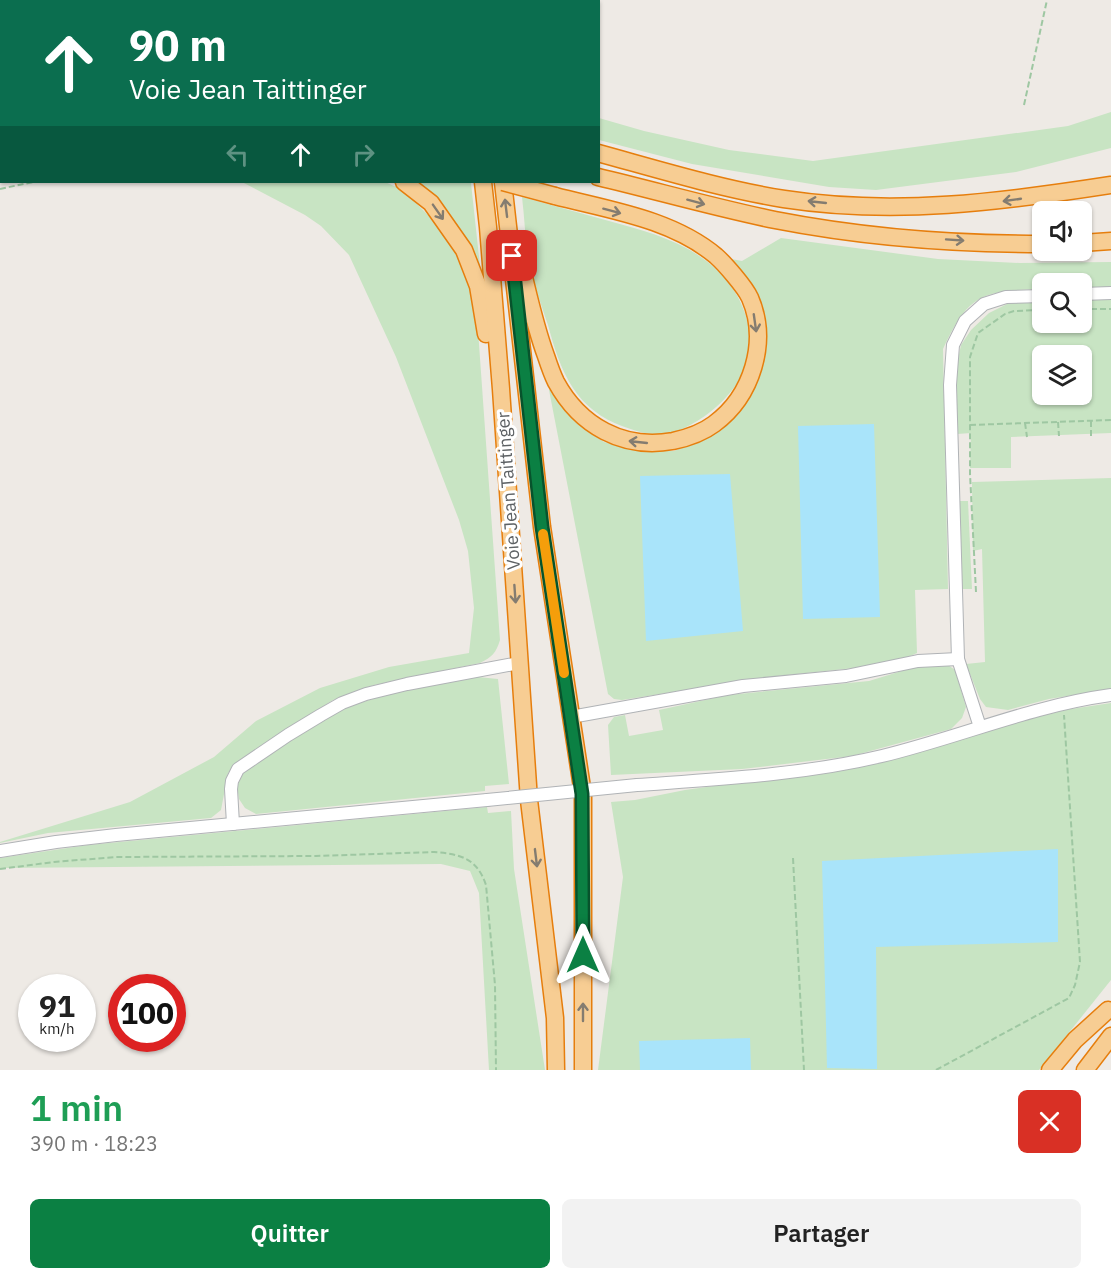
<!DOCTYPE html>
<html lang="fr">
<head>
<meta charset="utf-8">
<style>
	body { margin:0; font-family:"IBM Plex Sans",sans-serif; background:#f2f2f2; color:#222; height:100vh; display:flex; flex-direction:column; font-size:22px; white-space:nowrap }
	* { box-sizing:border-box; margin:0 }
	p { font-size:20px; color:#767676 }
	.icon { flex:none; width:33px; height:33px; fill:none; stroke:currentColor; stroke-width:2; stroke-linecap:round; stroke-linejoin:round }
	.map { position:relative; height:1070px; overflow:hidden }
	.side { display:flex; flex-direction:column; background:#fff; flex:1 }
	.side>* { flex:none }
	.hud { position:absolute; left:0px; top:0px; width:600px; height:183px; box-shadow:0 2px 4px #0004; background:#0b6e4f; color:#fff; overflow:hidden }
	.tools { position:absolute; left:1032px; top:201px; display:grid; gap:12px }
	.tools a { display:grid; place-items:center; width:60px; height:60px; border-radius:9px; background:#fff; box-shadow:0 2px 4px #0004; font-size:30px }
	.speed { position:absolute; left:18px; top:974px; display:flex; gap:12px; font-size:30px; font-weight:700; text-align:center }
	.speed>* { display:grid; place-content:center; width:78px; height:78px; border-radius:50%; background:#fff; box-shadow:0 2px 4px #0004; line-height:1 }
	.speed small { font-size:15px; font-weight:400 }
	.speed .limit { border:9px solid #d22; background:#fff; color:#111 }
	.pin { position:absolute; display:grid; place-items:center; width:51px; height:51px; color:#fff; margin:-26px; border-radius:12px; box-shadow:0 3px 9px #0006 }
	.me { position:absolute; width:66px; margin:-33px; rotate:0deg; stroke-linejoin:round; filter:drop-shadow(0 0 4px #0008) }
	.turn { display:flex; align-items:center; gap:21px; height:126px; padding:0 30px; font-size:27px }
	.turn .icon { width:78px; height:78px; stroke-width:2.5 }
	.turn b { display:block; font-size:42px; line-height:51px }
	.lanes { display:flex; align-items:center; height:57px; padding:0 30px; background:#0003; justify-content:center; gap:30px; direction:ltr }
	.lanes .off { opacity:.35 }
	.round { display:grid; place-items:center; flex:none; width:63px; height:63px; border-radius:9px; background:#f2f2f2 }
	.summary { display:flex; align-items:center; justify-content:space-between; height:102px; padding:0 30px }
	h1 { font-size:36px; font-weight:600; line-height:45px; color:#1e9e55 }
	.button { display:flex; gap:12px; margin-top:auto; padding:12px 30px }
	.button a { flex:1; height:69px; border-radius:9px; background:#0b8043; color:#fff; font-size:24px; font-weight:600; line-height:69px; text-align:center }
	.button a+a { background:#f2f2f2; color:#222 }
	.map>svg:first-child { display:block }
	.green { fill:#c8e4c3; fill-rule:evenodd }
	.water { fill:#a9e4fa }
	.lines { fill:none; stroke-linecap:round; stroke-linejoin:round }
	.minor-casing { stroke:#b0b3b6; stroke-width:14 }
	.highway-casing { stroke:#e67e0d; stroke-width:19 }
	.path { stroke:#9ec7a2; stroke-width:2; stroke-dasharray:6 3; stroke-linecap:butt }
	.minor { stroke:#fff; stroke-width:12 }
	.highway { stroke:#f7cd93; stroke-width:16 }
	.minor-bridge-casing { stroke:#b0b3b6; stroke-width:14; stroke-linecap:butt }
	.highway-bridge-casing { stroke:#e67e0d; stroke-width:19; stroke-linecap:butt }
	.minor-bridge { stroke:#fff; stroke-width:12 }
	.highway-bridge { stroke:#f7cd93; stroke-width:16 }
	.oneway { stroke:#847c70 }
	.route-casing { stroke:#07532c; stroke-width:15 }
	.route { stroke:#0b8043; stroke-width:10 }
	.slow { stroke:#f59e0b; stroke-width:10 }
	.labels { text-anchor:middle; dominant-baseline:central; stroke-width:6; stroke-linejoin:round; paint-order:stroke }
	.street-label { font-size:18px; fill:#5d6164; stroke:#fff }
</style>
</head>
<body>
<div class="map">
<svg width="1111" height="1070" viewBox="0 0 1111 1070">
	<rect width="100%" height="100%" fill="#eeeae5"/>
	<g class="green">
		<path d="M135 0H448V1L139 2Z"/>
		<path d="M1111 112V148L1016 172 876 190 829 187 692 164 599 140V118L644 131 729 150 813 161 1068 126Z"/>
		<path d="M242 182H385L403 190 441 228 465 265 477 316 500 640C496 653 492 657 480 663L374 685 333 700 247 755 228 773 221 810 211 818 48 833 0 843V842L130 802 214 757 256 721 320 688 389 667 469 653 474 608 468 551 459 520 396 357 349 255 321 226 305 215Z"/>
		<path d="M411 182 471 183 480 266 462 233 437 203Z"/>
		<path d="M522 197C551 205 580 213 609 221 642 230 677 239 705 260 733 280 752 313 750 349 747 387 702 427 666 434 651 436 635 431 622 426 602 419 584 405 573 388 560 368 554 347 548 325 542 307 535 288 531 269 525 246 525 221 522 197Z"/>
		<path d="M781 238 938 259 1020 263 1111 262V287L1082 288V284H1042V289C983 291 969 293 943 349L948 589 915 590 917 653 892 664 769 677 622 700 614 699 608 694 549 390H554L566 412 583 428 604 442 639 451H674L706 438 756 382 765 350 766 332 726 258 742 261Z"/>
		<path d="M1111 299V433L1011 437V468H970L971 433 957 434 955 374 961 345 971 330 989 313 1009 303 1042 302V322H1082V300ZM1042 356H1082V394H1042Z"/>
		<path d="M1111 478V689L1049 699 1008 710 986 707 980 699 966 664 985 662 982 549 973 551 972 482Z"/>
		<path d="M959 501H968L972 589H962Z"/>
		<path d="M948 665 955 670 966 707 962 718 951 729 852 756 742 769 611 775 608 725 614 717 625 715 629 736 663 730 659 710 728 695 869 681 918 666Z"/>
		<path d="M478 677 498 679 509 784 485 786V791L256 814 245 808 239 799 237 786 244 771 321 715 411 687Z"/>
		<path d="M1111 703V980L1039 1070H598L623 877 611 802 635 800 685 790 880 763 1051 712Z"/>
		<path d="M487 807 488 813 511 811 514 869 545 1070H489L479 893 470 871 441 864 0 868V858L88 845Z"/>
	</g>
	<g class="water">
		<path d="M874 424 880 617 803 619 798 426Z"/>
		<path d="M730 474 743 631 646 641 640 476Z"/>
		<path d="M1058 849V942L876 947 877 1069 827 1068 822 861Z"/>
		<path d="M750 1038 751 1070H640L639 1041Z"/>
	</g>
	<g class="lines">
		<g class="minor-casing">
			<g id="minor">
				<path d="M1082 294 1111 293"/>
				<path d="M571 717 743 686 846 676 918 661 958 659"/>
				<path d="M980 727 958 659 950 385 953 345 965 321 984 304 1006 297 1042 296"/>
				<path d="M637 785C719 779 802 775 882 756 960 737 1031 706 1111 695"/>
				<path d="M233 824 231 789 232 781 238 769 288 735 321 715 342 703 366 694 407 684 519 663"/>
				<path d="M0 851 56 842 116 835 487 800"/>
			</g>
		</g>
		<g class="highway-casing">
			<g id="highway">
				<path d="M4 0 8 2"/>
				<path d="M100 0 103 2"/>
				<path d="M459 0V2"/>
				<path d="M480 0 481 2"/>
				<path d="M0 30 2 31"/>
				<path d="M598 153C660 170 722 189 784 199 894 216 1002 202 1111 185"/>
				<path d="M598 177C657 191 716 208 775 220 862 237 954 244 1042 244"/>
				<path d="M404 182 431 203 464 250 478 286 486 334"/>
				<path d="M483 182 488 227 501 389 529 800 555 1018 556 1070"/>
				<path d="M503 182 542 527 583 794V1070"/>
				<path d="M1082 243 1111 241"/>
				<path d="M523 273C530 302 536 329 546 356 549 365 552 374 556 382 580 426 623 450 673 441 687 438 702 433 714 424 752 396 769 342 750 298 745 287 725 264 716 256 672 219 609 210 555 196"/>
				<path d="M1050 1070 1075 1040 1108 1010"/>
				<path d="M1085 1070 1111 1036"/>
			</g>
		</g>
		<g class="path">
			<path d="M1024 105 1047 0"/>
			<path d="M0 189 33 182"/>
			<path d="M1082 309H1111"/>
			<path d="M1091 421V436"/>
			<path d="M1058 422 1059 436"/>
			<path d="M1025 423 1027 437"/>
			<path d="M970 425 1111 420"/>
			<path d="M976 592 970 474V357L978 333 1005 314 1014 311 1042 310"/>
			<path d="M793 858 804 1070"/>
			<path d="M0 869 54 862 116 857 316 856 434 852C460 854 477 858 486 885L495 985 496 1070"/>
			<path d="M936 1070 1069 998 1075 985 1080 962 1064 715"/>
		</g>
		<use href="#minor" class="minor"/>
		<use href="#highway" class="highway"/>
		<g class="minor-bridge-casing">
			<path id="minor-bridge" d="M487 800 637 785"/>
		</g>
		<g class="highway-bridge-casing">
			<path id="highway-bridge" d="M503 182 555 196"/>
		</g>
		<use href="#minor-bridge" class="minor-bridge"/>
		<use href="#highway-bridge" class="highway-bridge"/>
	</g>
	<defs><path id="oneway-shaft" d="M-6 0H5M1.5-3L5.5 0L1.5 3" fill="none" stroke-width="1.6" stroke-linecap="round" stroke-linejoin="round" transform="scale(1.5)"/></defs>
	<g class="oneway">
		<use href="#oneway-shaft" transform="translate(1012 200) rotate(172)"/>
		<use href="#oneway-shaft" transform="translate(696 202) rotate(15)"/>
		<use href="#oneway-shaft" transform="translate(817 202) rotate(-174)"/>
		<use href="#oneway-shaft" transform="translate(506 208) rotate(-97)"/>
		<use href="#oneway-shaft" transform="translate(612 211) rotate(15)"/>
		<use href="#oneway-shaft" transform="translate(438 212) rotate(55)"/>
		<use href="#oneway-shaft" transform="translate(955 240) rotate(4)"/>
		<use href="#oneway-shaft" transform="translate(755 323) rotate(82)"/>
		<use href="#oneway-shaft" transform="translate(638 442) rotate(-174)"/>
		<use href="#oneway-shaft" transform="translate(515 594) rotate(86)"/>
		<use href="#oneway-shaft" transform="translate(536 858) rotate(83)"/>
		<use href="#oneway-shaft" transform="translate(583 1012) rotate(-90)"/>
	</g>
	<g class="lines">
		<g class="route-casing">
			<path id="route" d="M512 256 542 527 582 794 583 955"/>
		</g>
		<use href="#route" class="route"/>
		<path class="slow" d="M543 534 564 673"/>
	</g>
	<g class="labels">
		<g class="street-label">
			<text transform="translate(508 491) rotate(-94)">Voie Jean Taittinger</text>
		</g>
	</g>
</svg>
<div class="tools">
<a><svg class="icon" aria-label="sound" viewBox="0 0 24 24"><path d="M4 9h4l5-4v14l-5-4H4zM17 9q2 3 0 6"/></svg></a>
<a><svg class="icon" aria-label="search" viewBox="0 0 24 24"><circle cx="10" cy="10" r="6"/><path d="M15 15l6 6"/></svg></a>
<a><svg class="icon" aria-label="layers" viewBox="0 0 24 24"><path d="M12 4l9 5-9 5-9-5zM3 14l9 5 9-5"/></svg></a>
</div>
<div class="speed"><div>91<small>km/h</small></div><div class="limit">100</div></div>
<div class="pin" style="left:512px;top:256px;background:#d93025"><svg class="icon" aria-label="arrive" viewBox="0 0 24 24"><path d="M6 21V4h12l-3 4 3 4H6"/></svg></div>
<svg class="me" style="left:583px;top:955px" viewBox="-20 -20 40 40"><path d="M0-17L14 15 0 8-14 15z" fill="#0b8043" stroke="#fff" stroke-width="4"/></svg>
<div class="hud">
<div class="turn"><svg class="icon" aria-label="ahead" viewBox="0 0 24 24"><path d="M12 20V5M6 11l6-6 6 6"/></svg><div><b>90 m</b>Voie Jean Taittinger</div></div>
<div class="lanes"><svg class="icon off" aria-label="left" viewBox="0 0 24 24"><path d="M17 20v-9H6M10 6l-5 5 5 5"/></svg><svg class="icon" aria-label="ahead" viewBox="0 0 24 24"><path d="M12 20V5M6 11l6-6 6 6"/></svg><svg class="icon off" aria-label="right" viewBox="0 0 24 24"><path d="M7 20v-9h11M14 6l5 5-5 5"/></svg></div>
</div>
</div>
<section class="side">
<div class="summary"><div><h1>1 min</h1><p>390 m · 18:23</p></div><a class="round" style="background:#d93025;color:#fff"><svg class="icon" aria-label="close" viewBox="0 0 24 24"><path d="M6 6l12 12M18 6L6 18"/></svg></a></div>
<div class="button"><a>Quitter</a><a>Partager</a></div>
</section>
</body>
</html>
